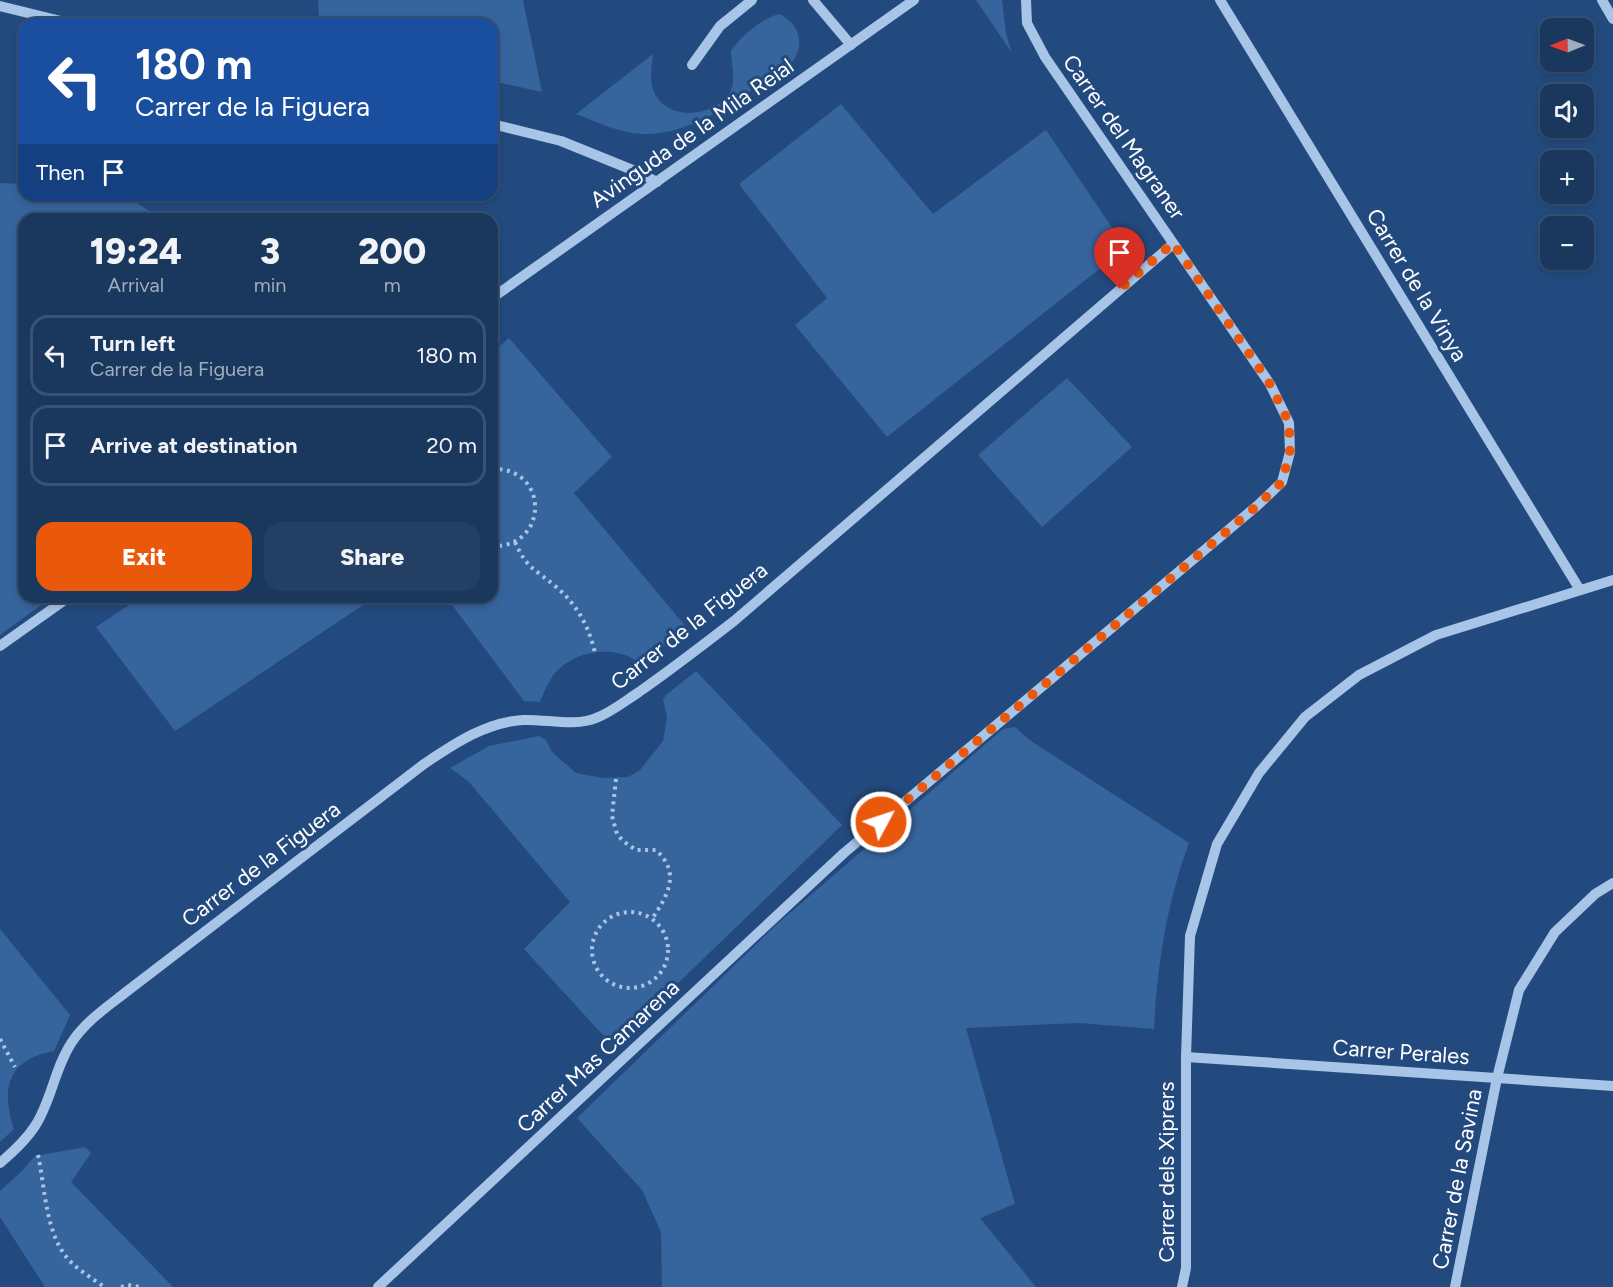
<!DOCTYPE html>
<html lang="en">
<head>
<meta charset="utf-8">
<style>
	body { margin:0; font-family:Figtree,sans-serif; background:#233f64; color:#f1f3f6; height:100vh; display:flex; flex-direction:column; font-size:22px; white-space:nowrap }
	* { box-sizing:border-box; margin:0 }
	p { font-size:20px; color:#9facbc }
	.icon { flex:none; width:33px; height:33px; fill:none; stroke:currentColor; stroke-width:2; stroke-linecap:round; stroke-linejoin:round }
	.map { position:relative; flex:1; overflow:hidden }
	.panel { position:absolute; left:18px; top:213px; width:480px; height:390px; display:flex; flex-direction:column; background:#1a385e; border-radius:18px; box-shadow:0 3px 9px #0003,0 0 0 2px #385273 }
	.panel>* { flex:none }
	.hud { position:absolute; left:18px; top:18px; width:480px; height:183px; border-radius:18px; box-shadow:0 3px 9px #0003,0 0 0 2px #385273; background:#1a4fa0; color:#fff; overflow:hidden }
	.needle { width:39px; rotate:269deg }
	.tools { position:absolute; left:1540px; top:18px; display:grid; gap:12px }
	.tools a { display:grid; place-items:center; width:54px; height:54px; border-radius:12px; background:#1a385e; box-shadow:0 3px 9px #0003,0 0 0 2px #385273; font-size:30px }
	.pin { position:absolute; display:grid; place-items:center; width:51px; height:51px; color:#fff; margin:-62px -26px; border-radius:50% 50% 50% 0; rotate:-45deg; box-shadow:0 0 6px #0007 }
	.pin .icon { rotate:45deg }
	.me { position:absolute; width:66px; margin:-33px; rotate:50deg; stroke-linejoin:round; filter:drop-shadow(0 0 4px #0008) }
	.turn { display:flex; align-items:center; gap:21px; height:126px; padding:0 18px; font-size:27px }
	.turn .icon { width:78px; height:78px; stroke-width:2.5 }
	.turn b { display:block; font-size:42px; line-height:51px }
	.then { display:flex; align-items:center; height:57px; padding:0 18px; background:#0003; gap:12px; font-size:22px }
	.eta { display:flex; justify-content:space-evenly; align-items:center; height:102px; text-align:center }
	.eta b { font-size:36px; font-weight:800; line-height:42px }
	.cta { display:flex; gap:12px; margin-top:auto; padding:12px 18px }
	.cta a { flex:1; height:69px; border-radius:18px; background:#ea580c; color:#fff; font-size:24px; font-weight:800; line-height:69px; text-align:center }
	.cta a+a { background:#233f64; color:#f1f3f6 }
	ul { padding:0; list-style:none }
	li { display:flex; align-items:center; gap:18px; height:81px; margin:0 12px 9px; padding:0 6px; border:3px solid #385273; border-radius:18px }
	li div { flex:1 }
	li b { display:block; font-size:22px }
	li em { font-style:normal }
	.map>svg:first-child { display:block }
	.green { fill:#36649c }
	.lines { fill:none; stroke-linecap:round; stroke-linejoin:round }
	.path { stroke:#a8c4e6; stroke-width:4; stroke-dasharray:3 4.5; stroke-linecap:butt }
	.minor { stroke:#a8c4e6; stroke-width:10 }
	.route { stroke:#ea580c; stroke-width:10; stroke-dasharray:0 18 }
	.labels { text-anchor:middle; dominant-baseline:central; stroke-width:6; stroke-linejoin:round; paint-order:stroke }
	.street-label { font-size:22px; fill:#fff; stroke:#234a7e }
</style>
</head>
<body>
<div class="map">
<svg width="1613" height="1287" viewBox="0 0 1613 1287">
	<rect width="100%" height="100%" fill="#234a7e"/>
	<g class="green">
		<path d="M318 0H523L542 92 492 81V24H319Z"/>
		<path d="M976 0H1002L1006 34 1012 53Z"/>
		<path d="M779 14C798 22 806 43 793 61 751 90 697 136 642 134 619 133 597 122 576 114L653 54C652 64 650 75 652 86 663 128 728 116 733 83 734 72 731 62 731 51 741 36 761 19 779 14Z"/>
		<path d="M841 104 933 214 1046 130 1126 248 887 437 795 325 827 298 739 184Z"/>
		<path d="M0 183 24 184V195H125L162 219H24V597H52L0 635Z"/>
		<path d="M509 338 612 457 574 493 687 628 642 664C638 662 634 659 630 657 606 646 572 653 555 673 548 682 544 692 540 702L524 701 446 597H492V353Z"/>
		<path d="M1067 378 1132 447 1042 527 978 455Z"/>
		<path d="M141 597H375L175 731 96 627Z"/>
		<path d="M696 671 842 825 613 1046 524 949 570 902 468 781 450 768 489 746 539 736 546 740 552 752 576 773 603 778 628 777 640 770 663 741 667 717 663 700 666 695Z"/>
		<path d="M1015 727 1031 741 1189 843C1167 902 1157 966 1154 1029L1079 1023 966 1028 1015 1204 980 1218 1036 1287H662L661 1232 642 1190 577 1118 776 925 1003 729Z"/>
		<path d="M0 929 70 1015 54 1051C9 1059 0 1087 14 1129L0 1142Z"/>
		<path d="M85 1147 91 1153 71 1182 173 1287H45L0 1217V1191L21 1172 35 1156Z"/>
	</g>
	<g class="lines">
		<g class="path">
			<path d="M492 469C550 467 549 548 492 546"/>
			<path d="M515 542C527 569 534 568 555 586 576 603 589 626 595 653"/>
			<path d="M616 779 612 816 617 834 623 841 636 850H656C681 873 668 895 652 919"/>
			<circle cx="630" cy="950" r="38"/>
			<path d="M0 1039 15 1067"/>
			<path d="M38 1155C45 1187 45 1226 64 1254 74 1268 91 1277 104 1287"/>
			<path d="M121 1287 128 1285 140 1287"/>
		</g>
		<g class="minor">
			<path d="M813 0 851 45"/>
			<path d="M1220 0 1580 590"/>
			<path d="M1602 0 1613 19"/>
			<path d="M0 6 73 24"/>
			<path d="M692 65 720 26 752 0"/>
			<path d="M492 124 561 141 635 171 657 182"/>
			<path d="M492 298 914 0"/>
			<path d="M0 646 69 597"/>
			<path d="M1186 1057 1613 1086"/>
			<path d="M0 1163C13 1152 26 1140 35 1126 51 1102 55 1067 72 1042 86 1021 107 1007 126 992L424 764C454 744 486 722 523 720 546 719 575 727 596 718 612 712 625 701 639 692 672 669 703 645 734 621L1173 244"/>
			<path d="M378 1287 844 853 1258 505 1282 482 1290 452 1289 423 1270 384 1045 57 1027 23 1026 0"/>
			<path d="M1182 1287 1186 1268V1057L1190 936 1217 844 1259 773 1305 717 1359 675 1436 635 1613 580"/>
			<path d="M1455 1287 1497 1078 1519 990 1555 932 1595 894 1613 883"/>
		</g>
	</g>
	<g class="lines">
		<path class="route" d="M881 822 1258 505 1282 482 1290 452 1289 423 1270 384 1173 243 1120 289"/>
	</g>
	<g class="labels">
		<g class="street-label">
			<text transform="translate(692 133) rotate(-35)">Avinguda de la Mila Reial</text>
			<text transform="translate(1124 137) rotate(55)">Carrer del Magraner</text>
			<text transform="translate(1417 285) rotate(59)">Carrer de la Vinya</text>
			<text transform="translate(689 626) rotate(-38)">Carrer de la Figuera</text>
			<text transform="translate(261 864) rotate(-37)">Carrer de la Figuera</text>
			<text transform="translate(1401 1052) rotate(4)">Carrer Perales</text>
			<text transform="translate(598 1056) rotate(-43)">Carrer Mas Camarena</text>
			<text transform="translate(1166 1172) rotate(-90)">Carrer dels Xiprers</text>
			<text transform="translate(1457 1179) rotate(-79)">Carrer de la Savina</text>
		</g>
	</g>
</svg>
<div class="tools">
<a><svg class="needle" viewBox="-14 -14 28 28"><path d="M0-13l5 13h-10z" fill="#e53935"/><path d="M0 13l5-13h-10z" fill="#9facbc"/></svg></a>
<a><svg class="icon" aria-label="sound" viewBox="0 0 24 24"><path d="M4 9h4l5-4v14l-5-4H4zM17 9q2 3 0 6"/></svg></a>
<a>+</a>
<a>−</a>
</div>
<div class="pin" style="left:1120px;top:289px;background:#d93025"><svg class="icon" aria-label="arrive" viewBox="0 0 24 24"><path d="M6 21V4h12l-3 4 3 4H6"/></svg></div>
<svg class="me" style="left:881px;top:822px" viewBox="-20 -20 40 40"><circle r="17" fill="#ea580c" stroke="#fff" stroke-width="3"/><path d="M0-11L8 9 0 5-8 9z" fill="#fff"/></svg>
<div class="hud">
<div class="turn"><svg class="icon" aria-label="left" viewBox="0 0 24 24"><path d="M17 20v-9H6M10 6l-5 5 5 5"/></svg><div><b>180 m</b>Carrer de la Figuera</div></div>
<div class="then">Then<svg class="icon" aria-label="arrive" viewBox="0 0 24 24"><path d="M6 21V4h12l-3 4 3 4H6"/></svg></div>
</div>
<section class="panel">
<div class="eta">
<div><b>19:24</b><p>Arrival</p></div>
<div><b>3</b><p>min</p></div>
<div><b>200</b><p>m</p></div>
</div>
<ul>
<li><svg class="icon" aria-label="left" viewBox="0 0 24 24"><path d="M17 20v-9H6M10 6l-5 5 5 5"/></svg><div><b>Turn left</b><p>Carrer de la Figuera</p></div><em>180 m</em></li>
<li><svg class="icon" aria-label="arrive" viewBox="0 0 24 24"><path d="M6 21V4h12l-3 4 3 4H6"/></svg><div><b>Arrive at destination</b></div><em>20 m</em></li>
</ul>
<div class="cta"><a>Exit</a><a>Share</a></div>
</section>
</div>
</body>
</html>
